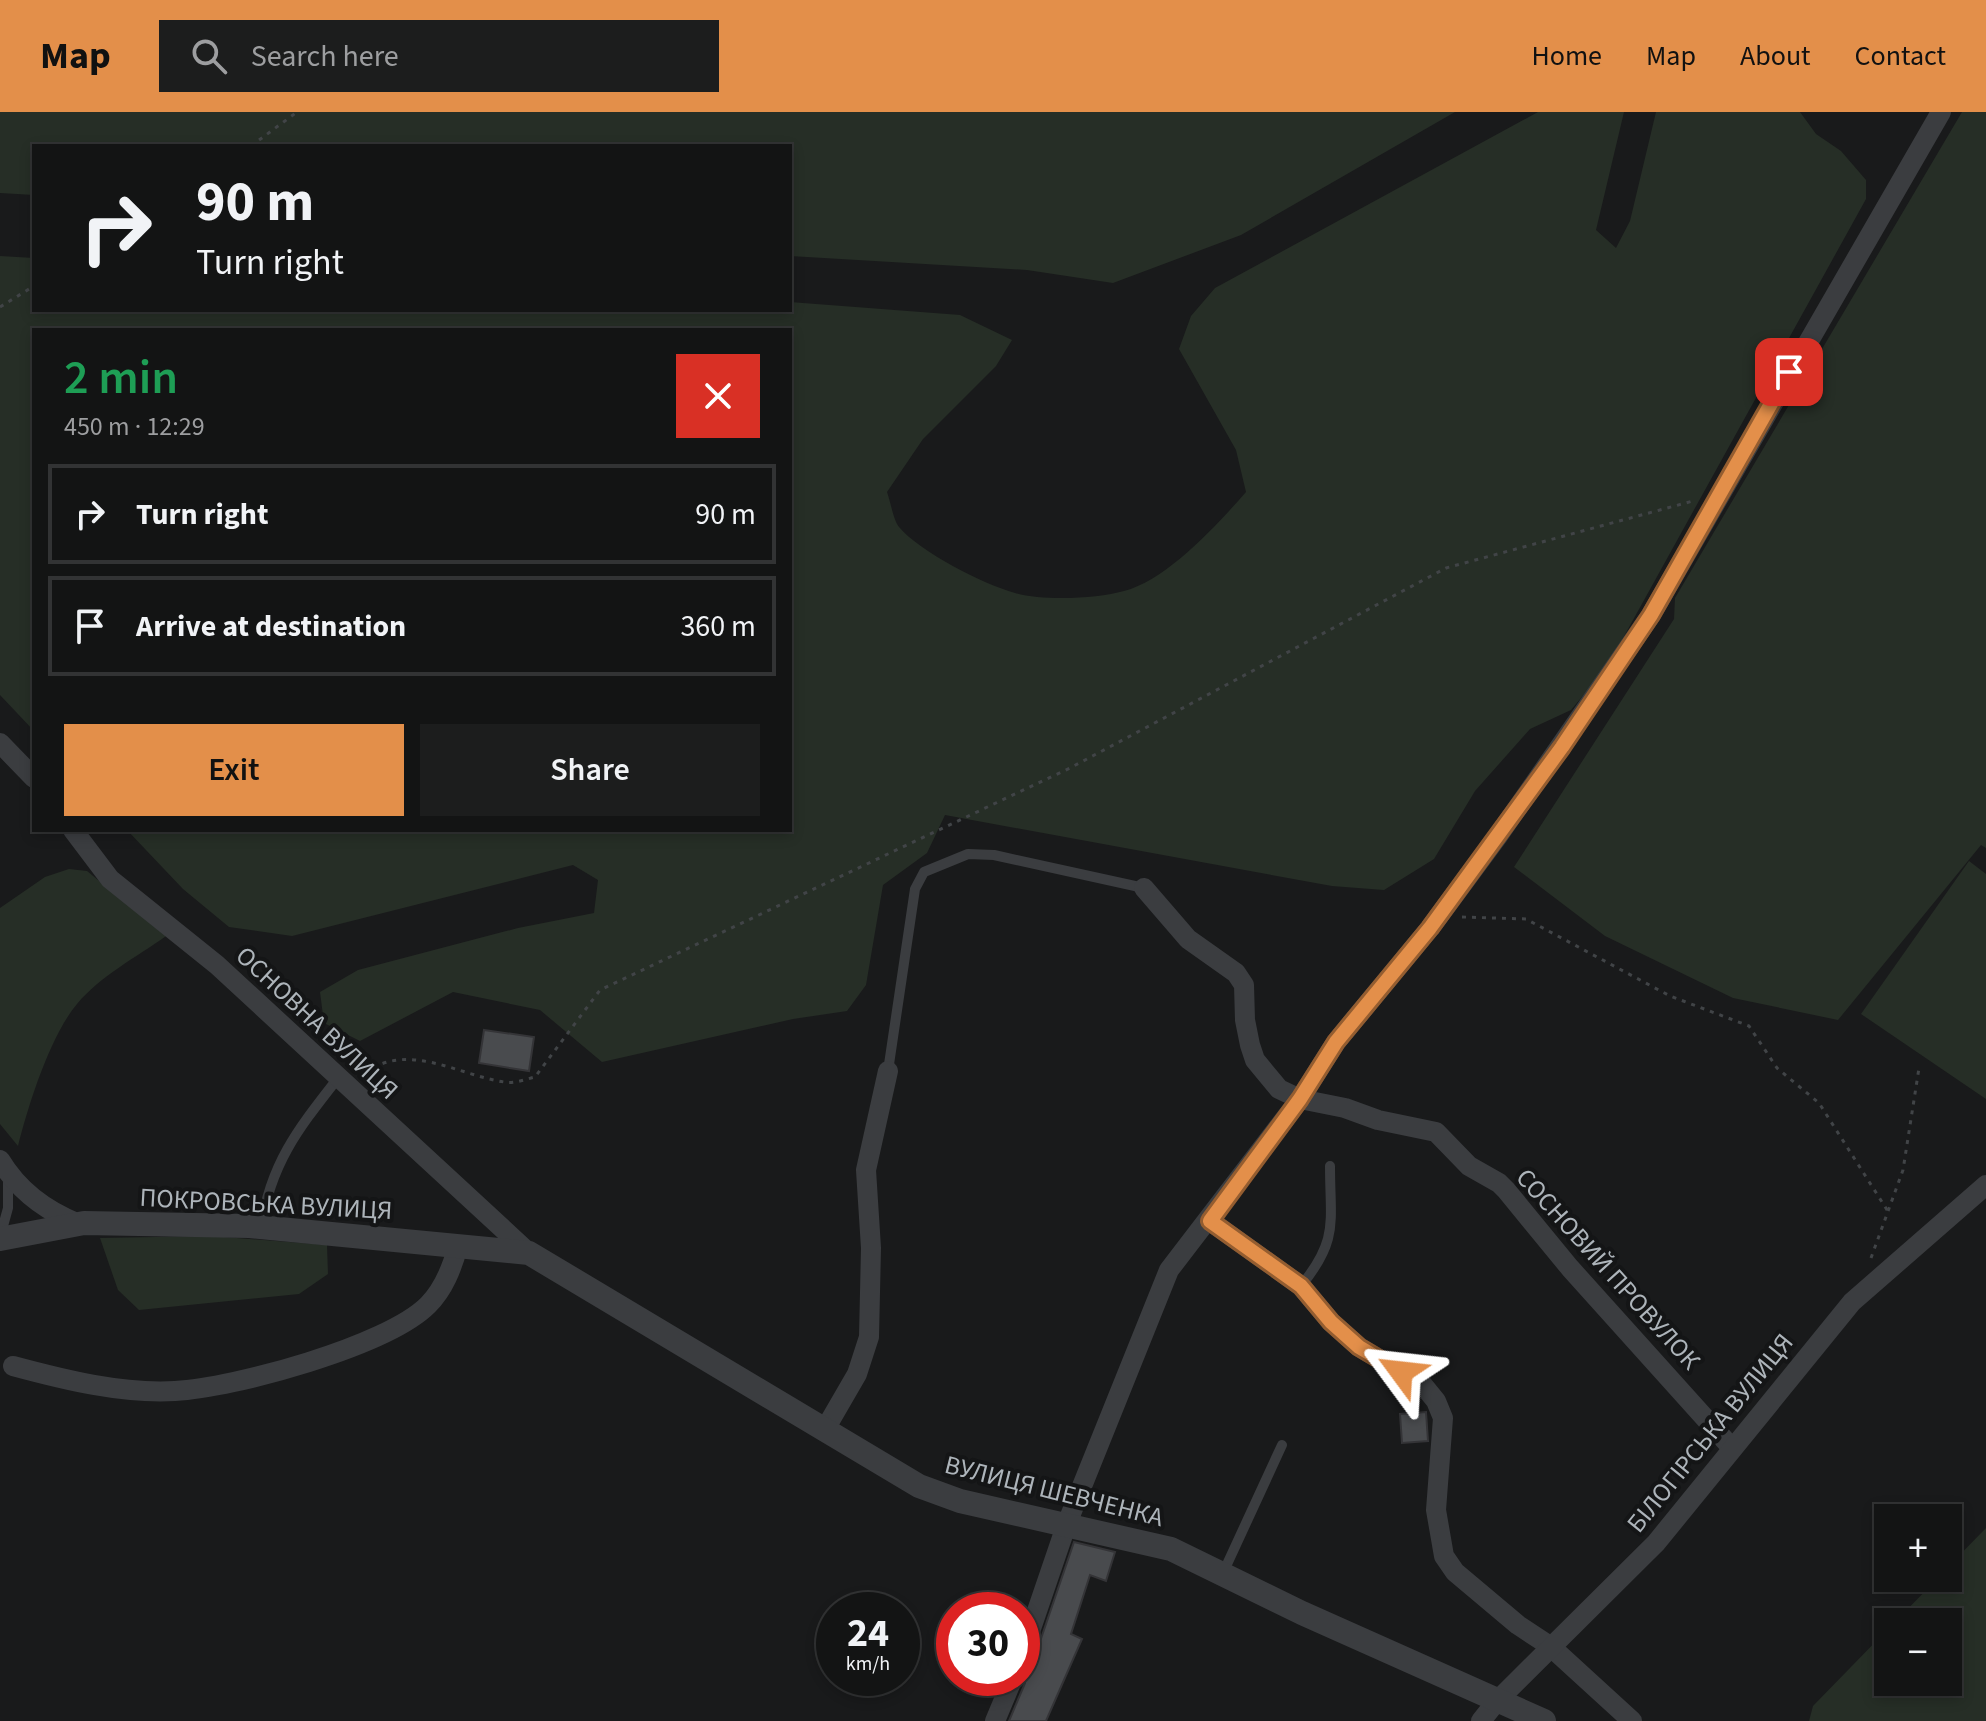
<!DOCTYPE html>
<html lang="en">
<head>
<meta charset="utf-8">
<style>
	body { margin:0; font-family:"Source Sans 3",sans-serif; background:#1c1d1d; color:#f1f3f6; height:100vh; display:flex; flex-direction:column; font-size:30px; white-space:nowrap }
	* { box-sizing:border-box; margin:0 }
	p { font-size:26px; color:#9d9ea0 }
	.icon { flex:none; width:44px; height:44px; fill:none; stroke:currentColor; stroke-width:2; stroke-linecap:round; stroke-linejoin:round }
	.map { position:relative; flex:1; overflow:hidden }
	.sheet { position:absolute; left:32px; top:216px; width:760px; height:504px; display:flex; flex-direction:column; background:#131414; border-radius:0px; box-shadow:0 4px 12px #0003,0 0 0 2px #323334 }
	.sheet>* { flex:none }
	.banner { position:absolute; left:32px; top:32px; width:760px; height:168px; border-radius:0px; box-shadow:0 4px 12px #0003,0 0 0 2px #323334; background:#131414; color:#f1f3f6; overflow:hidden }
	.buttons { position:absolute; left:1874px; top:1392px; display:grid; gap:16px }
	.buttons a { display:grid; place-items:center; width:88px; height:88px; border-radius:0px; background:#131414; box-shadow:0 4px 12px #0003,0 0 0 2px #323334; font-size:40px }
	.speed { position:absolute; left:816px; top:1480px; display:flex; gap:16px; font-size:40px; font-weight:700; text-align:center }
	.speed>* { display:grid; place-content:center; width:104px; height:104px; border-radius:50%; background:#131414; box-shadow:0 4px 12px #0003,0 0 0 2px #323334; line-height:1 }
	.speed small { font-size:20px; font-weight:400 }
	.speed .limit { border:12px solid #d22; background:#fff; color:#111 }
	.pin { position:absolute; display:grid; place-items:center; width:68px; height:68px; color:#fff; margin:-34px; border-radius:16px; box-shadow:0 4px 12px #0006 }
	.me { position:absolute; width:88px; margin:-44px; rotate:300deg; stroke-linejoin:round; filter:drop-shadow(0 0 6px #0008) }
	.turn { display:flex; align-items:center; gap:28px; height:168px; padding:0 32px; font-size:36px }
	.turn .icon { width:104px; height:104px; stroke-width:2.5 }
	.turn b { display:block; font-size:56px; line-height:68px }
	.round { display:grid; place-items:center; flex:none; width:84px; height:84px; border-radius:0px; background:#1c1d1d }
	.overview { display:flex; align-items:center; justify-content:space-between; height:136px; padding:0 32px }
	h1 { font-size:48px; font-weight:600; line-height:60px; color:#1e9e55 }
	.action { display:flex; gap:16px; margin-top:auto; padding:16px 32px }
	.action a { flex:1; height:92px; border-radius:0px; background:#e38f4a; color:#111; font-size:32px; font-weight:600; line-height:92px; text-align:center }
	.action a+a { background:#1c1d1d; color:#f1f3f6 }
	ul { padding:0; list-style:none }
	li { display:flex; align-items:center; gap:24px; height:100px; margin:0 16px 12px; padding:0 16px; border:4px solid #323334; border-radius:0px }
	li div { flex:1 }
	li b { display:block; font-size:30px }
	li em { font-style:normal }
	header { display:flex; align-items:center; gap:48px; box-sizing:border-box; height:112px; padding:0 40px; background:#e38f4a; color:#111 }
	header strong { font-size:38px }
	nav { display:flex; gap:44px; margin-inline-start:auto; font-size:28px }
	.search { width:560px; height:72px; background:#1c1d1d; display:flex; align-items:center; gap:20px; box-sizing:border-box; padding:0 28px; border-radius:0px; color:#9d9ea0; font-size:30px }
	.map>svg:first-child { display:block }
	.green { fill:#262e26 }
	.building { fill:#494b4e; stroke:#343437; stroke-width:2 }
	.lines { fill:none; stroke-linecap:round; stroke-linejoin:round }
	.path { stroke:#414447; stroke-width:3; stroke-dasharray:4 6; stroke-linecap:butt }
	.service { stroke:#3b3d40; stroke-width:10 }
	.minor { stroke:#3b3d40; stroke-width:20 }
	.tertiary { stroke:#3b3d40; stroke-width:24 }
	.route-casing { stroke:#945d30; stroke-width:20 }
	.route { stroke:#e38f4a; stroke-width:14 }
	.labels { text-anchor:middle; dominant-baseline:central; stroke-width:8; stroke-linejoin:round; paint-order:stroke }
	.street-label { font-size:26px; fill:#adb4ba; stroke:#141516 }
</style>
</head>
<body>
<header>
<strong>Map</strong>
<div class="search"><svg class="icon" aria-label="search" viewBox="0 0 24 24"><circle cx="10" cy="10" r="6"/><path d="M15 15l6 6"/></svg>Search here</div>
<nav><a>Home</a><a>Map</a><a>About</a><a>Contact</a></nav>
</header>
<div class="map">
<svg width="1986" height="1609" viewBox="0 0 1986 1609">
	<rect width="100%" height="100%" fill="#191a1b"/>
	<g class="green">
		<path d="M0 0H1455L1241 123 1113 171 1027 158 790 144V34H34V83L0 81Z"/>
		<path d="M1538 0H1624L1596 118 1616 136 1630 109 1656 0H1800L1816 22 1841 39 1866 68V87L1607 555 1571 598 1530 617 1475 679 1434 747 1384 778 1332 774 945 703 927 741 883 773 866 873 847 899 793 907 602 950 540 898 453 880 360 929 324 911 320 880 358 858 518 816 594 801 598 768 573 753 292 824 229 815 183 777 127 718H790V218H34V619L0 583V144L34 146V198H790V190L960 203 1012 228 996 254 923 327 887 380C891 391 893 407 899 415 920 440 983 472 1015 481 1043 489 1096 487 1124 479 1167 468 1217 413 1246 380L1236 338 1179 237 1191 204 1215 176Z"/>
		<path d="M1962 0H1986V736L1981 733 1838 908 1733 886 1605 824 1514 755 1674 507 1675 486Z"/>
		<path d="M1969 749 1986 762V987L1861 902Z"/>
		<path d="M69 757 87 759 166 824C137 845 100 864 77 892 50 924 28 994 18 1034L0 1012V796L45 765Z"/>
		<path d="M211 1124 327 1133 328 1162 299 1182 139 1198 118 1178 100 1126Z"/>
		<path d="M1986 1416V1609H1809L1813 1594 1888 1517V1570H1948V1510H1895L1938 1466H1948V1455Z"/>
	</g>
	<g class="building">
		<path d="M484 918 534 925 529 959 479 951Z"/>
		<path d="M1426 1300 1428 1329 1402 1331 1400 1302Z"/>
		<path d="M1074 1430 1115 1440 1106 1469 1090 1463 1071 1522 1082 1527 1046 1609H1009L1025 1571 1024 1560 1034 1547Z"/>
	</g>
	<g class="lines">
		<g class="path">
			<path d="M251 34 297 0"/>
			<path d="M0 195 34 174"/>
			<path d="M1462 805 1526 807 1670 884 1749 914 1777 956 1819 991 1889 1101"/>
			<path d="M365 961C408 929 458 963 504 970 514 972 526 967 535 965L600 878 1070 656 1446 456 1693 389"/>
			<path d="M1871 1146 1903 1058 1919 956"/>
		</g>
		<g class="service">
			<path d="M888 959 915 777 924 760 968 742 994 743 1144 776"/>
			<path d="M261 1115C271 1050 299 1016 338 966"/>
			<path d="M0 1125 8 1096V1063"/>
			<path d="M1301 1174C1339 1127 1330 1111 1330 1054"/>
			<path d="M1223 1461 1282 1333"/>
		</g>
		<g class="minor">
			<path d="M0 631 34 666"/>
			<path d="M73 718 110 767 217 853 529 1141"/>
			<path d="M1144 776 1188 827 1236 861 1244 873 1245 908 1250 933 1255 948 1279 977 1300 987 1345 996 1378 1008 1436 1020 1469 1054 1499 1071 1506 1078 1570 1156 1731 1335"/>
			<path d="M0 1048C18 1078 46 1099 79 1112"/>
			<path d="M1210 1109 1301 1174 1331 1210 1359 1235 1423 1273 1436 1289 1443 1306 1436 1398 1444 1444 1455 1460 1518 1513 1550 1534 1632 1609"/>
			<path d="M13 1254C65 1268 122 1282 175 1279 234 1276 387 1234 428 1193 444 1177 452 1156 458 1134"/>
			<path d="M824 1319 857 1262 869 1225 871 1136 866 1058 888 959"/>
			<path d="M1022 1543 1066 1414 1169 1158 1300 987 1336 930 1430 816 1498 724 1651 503 1941 0"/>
			<path d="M995 1609 1013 1566"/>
			<path d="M1481 1609 1496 1590 1656 1431 1852 1190 1986 1073"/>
		</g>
		<path class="tertiary" d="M0 1127 84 1111 249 1114 529 1141 919 1374 960 1389 1171 1437 1302 1501 1544 1609"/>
	</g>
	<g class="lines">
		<g class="route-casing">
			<path id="route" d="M1401 1260 1359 1235 1331 1210 1301 1174 1210 1109 1300 987 1336 930 1430 816 1562 635 1651 503 1789 260"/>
		</g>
		<use href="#route" class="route"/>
	</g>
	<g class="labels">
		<g class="street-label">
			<text transform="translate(317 911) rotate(43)">ОСНОВНА ВУЛИЦЯ</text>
			<text transform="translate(266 1092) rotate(3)">ПОКРОВСЬКА ВУЛИЦЯ</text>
			<text transform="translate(1608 1157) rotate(48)">СОСНОВИЙ ПРОВУЛОК</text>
			<text transform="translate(1710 1321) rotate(-51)">БІЛОГІРСЬКА ВУЛИЦЯ</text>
			<text transform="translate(1054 1379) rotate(14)">ВУЛИЦЯ ШЕВЧЕНКА</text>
		</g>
	</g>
</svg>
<div class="buttons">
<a>+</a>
<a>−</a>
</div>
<div class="speed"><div>24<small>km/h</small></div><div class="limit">30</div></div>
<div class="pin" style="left:1789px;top:260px;background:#d93025"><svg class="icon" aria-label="arrive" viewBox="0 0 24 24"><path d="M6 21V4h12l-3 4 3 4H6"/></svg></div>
<svg class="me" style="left:1401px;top:1260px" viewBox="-20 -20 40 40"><path d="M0-17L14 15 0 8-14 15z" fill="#e38f4a" stroke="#fff" stroke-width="4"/></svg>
<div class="banner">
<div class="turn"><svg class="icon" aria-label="right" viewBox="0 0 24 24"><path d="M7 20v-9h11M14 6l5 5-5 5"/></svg><div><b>90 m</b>Turn right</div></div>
</div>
<section class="sheet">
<div class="overview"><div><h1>2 min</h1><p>450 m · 12:29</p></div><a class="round" style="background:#d93025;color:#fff"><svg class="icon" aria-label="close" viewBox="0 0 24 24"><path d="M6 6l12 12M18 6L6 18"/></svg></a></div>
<ul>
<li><svg class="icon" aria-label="right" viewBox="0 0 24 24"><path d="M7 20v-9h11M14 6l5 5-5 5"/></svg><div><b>Turn right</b></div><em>90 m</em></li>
<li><svg class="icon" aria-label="arrive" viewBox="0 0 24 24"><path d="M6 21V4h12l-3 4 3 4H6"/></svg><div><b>Arrive at destination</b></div><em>360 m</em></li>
</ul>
<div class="action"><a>Exit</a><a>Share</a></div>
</section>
</div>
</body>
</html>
